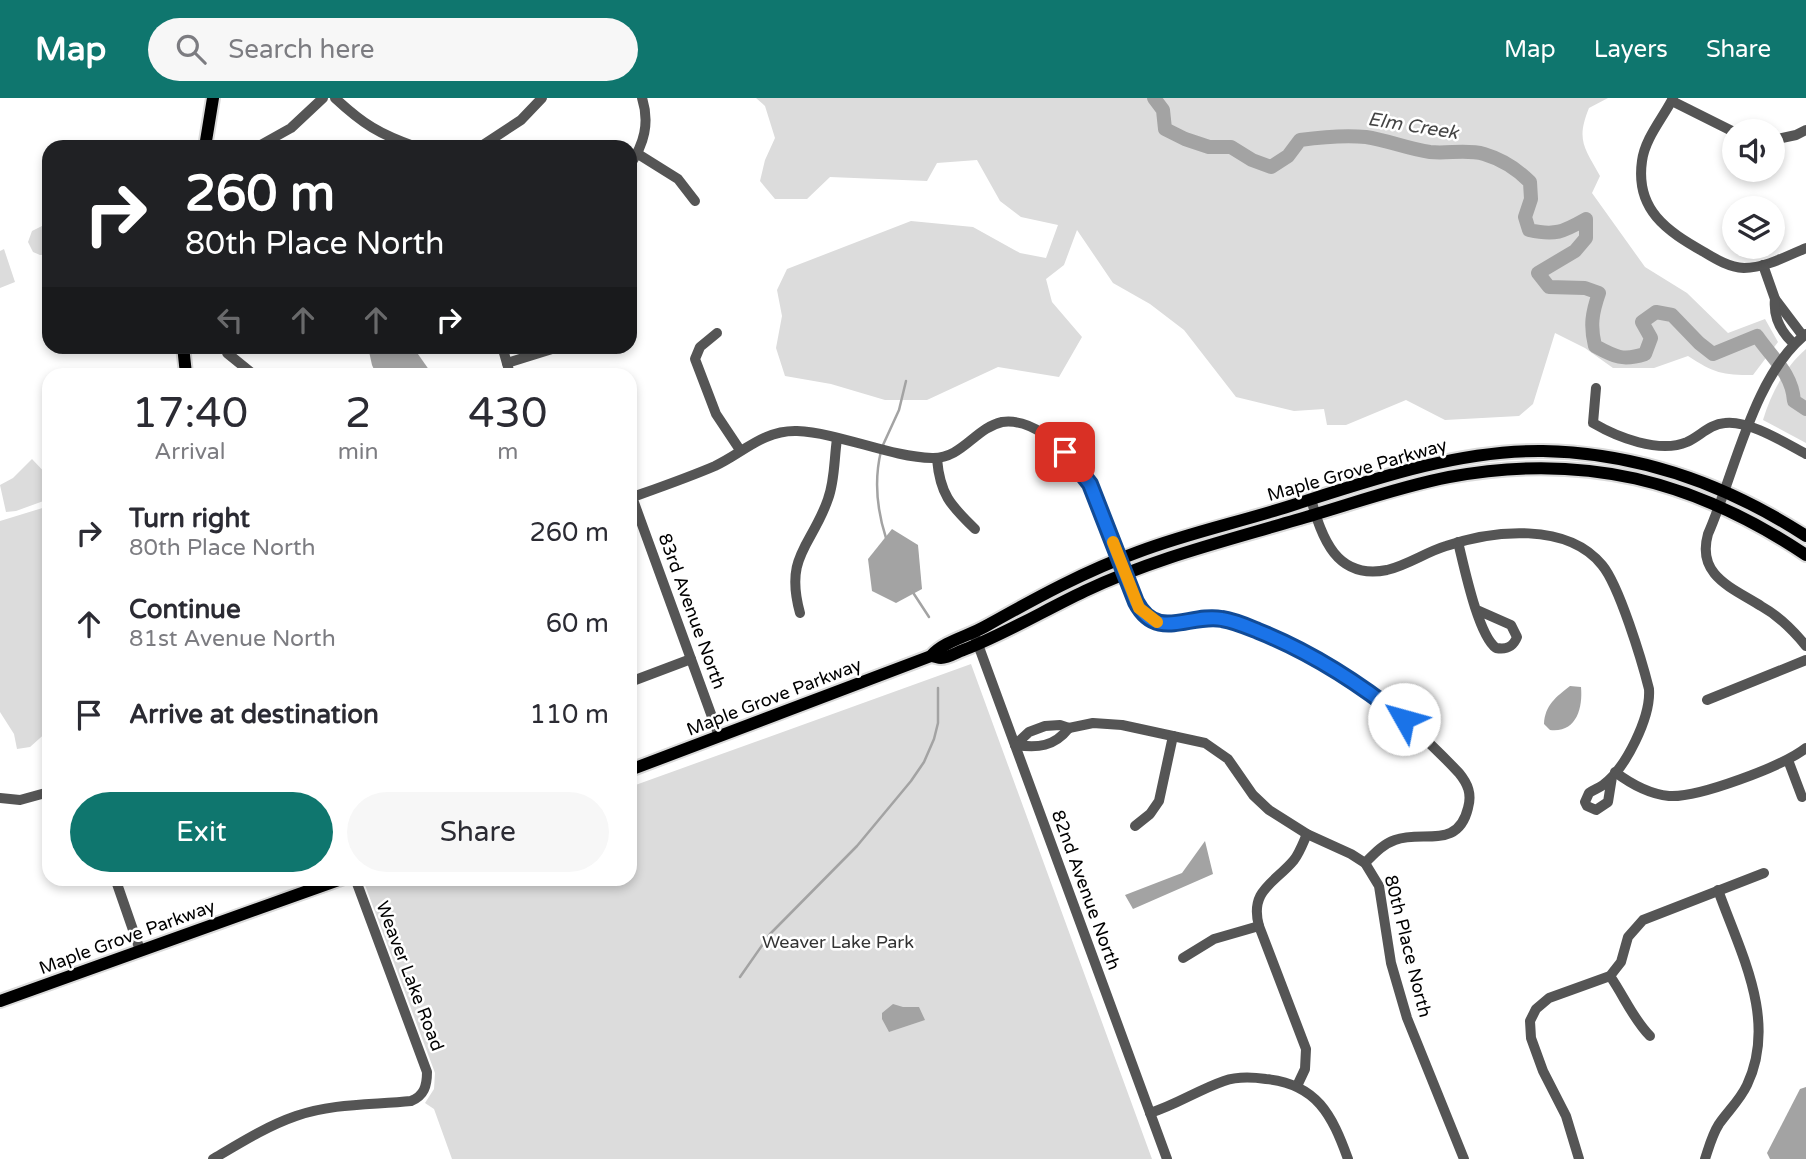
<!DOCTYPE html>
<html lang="en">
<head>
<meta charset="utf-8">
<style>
	body { margin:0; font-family:"Varela Round",sans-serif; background:#f7f7f7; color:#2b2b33; height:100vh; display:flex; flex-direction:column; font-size:26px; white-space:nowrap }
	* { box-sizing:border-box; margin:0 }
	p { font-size:23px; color:#7c7c81 }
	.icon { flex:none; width:38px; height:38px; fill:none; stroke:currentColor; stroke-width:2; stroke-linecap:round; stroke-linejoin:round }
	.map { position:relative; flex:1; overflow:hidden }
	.details { position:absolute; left:42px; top:270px; width:595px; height:518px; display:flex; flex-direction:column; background:#fff; border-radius:21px; box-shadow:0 4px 10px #0003 }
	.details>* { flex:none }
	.guide { position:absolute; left:42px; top:42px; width:595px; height:214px; border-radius:21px; box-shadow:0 4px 10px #0003; background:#202124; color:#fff; overflow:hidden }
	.controls { position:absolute; left:1722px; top:21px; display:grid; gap:14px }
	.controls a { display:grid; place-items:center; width:63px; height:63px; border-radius:50%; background:#fff; box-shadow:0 4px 10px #0003; font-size:35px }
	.pin { position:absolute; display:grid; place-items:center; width:60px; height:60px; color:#fff; margin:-30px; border-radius:14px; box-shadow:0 4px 10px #0006 }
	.me { position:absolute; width:77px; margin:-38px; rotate:308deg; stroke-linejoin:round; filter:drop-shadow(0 0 5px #0008) }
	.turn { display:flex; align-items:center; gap:24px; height:147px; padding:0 28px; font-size:32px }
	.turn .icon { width:91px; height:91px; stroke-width:2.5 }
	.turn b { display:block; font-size:49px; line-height:60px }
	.lanes { display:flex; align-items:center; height:66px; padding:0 28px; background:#0003; justify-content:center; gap:35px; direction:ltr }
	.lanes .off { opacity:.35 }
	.eta { display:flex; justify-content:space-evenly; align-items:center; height:119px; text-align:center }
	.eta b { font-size:42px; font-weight:600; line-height:49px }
	.cta { display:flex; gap:14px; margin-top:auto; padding:14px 28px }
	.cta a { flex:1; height:80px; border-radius:42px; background:#0f766e; color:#fff; font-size:28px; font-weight:600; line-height:80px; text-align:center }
	.cta a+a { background:#f7f7f7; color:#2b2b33 }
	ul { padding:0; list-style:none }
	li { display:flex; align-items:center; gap:21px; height:91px; padding:0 28px }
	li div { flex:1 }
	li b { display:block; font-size:26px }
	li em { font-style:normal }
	header { display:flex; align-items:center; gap:42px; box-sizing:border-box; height:98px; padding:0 35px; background:#0f766e; color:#fff }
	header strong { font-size:33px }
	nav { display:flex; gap:38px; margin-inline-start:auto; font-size:24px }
	.search { width:490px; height:63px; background:#f7f7f7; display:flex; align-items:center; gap:18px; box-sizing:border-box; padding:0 24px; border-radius:38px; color:#7c7c81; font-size:26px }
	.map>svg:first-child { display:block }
	.green { fill:#dcdcdc }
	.water { fill:#a3a3a3 }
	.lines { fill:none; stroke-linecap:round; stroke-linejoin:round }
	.stream { stroke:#a3a3a3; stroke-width:2.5 }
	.river { stroke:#a3a3a3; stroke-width:14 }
	.major-casing { stroke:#dbdbdb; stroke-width:16 }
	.minor { stroke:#555; stroke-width:10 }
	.major { stroke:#000; stroke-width:12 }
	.route-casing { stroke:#114b97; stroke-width:18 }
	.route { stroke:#1a73e8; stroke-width:12 }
	.slow { stroke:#f59e0b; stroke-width:12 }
	.labels { text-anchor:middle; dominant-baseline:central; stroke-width:5; stroke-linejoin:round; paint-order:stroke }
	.street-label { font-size:18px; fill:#000; stroke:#fff }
	.park-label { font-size:18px; fill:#333; stroke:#fff }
	.water-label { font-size:19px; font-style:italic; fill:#444; stroke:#fff }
</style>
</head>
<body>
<header>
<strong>Map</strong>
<div class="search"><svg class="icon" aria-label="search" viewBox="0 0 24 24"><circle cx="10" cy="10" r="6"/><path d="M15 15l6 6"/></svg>Search here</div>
<nav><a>Map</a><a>Layers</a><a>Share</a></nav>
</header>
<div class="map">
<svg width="1806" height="1061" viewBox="0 0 1806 1061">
	<rect width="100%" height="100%" fill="#fff"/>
	<g class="green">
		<path d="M756 0H1608L1589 10C1576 42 1584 49 1600 78L1592 95 1645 169 1687 195 1728 235 1765 221 1778 244 1753 277C1722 277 1714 275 1688 258L1654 270H1613L1585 250 1555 235 1533 306 1519 318 1445 322 1406 302 1346 327H1327L1324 311 1294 313 1236 299 1184 232 1150 206 1113 185 1077 132 1064 167 1046 181 1052 204 1082 239 1059 279 998 269 927 302H885L831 286 785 278 776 250 782 218 777 192 787 171 911 123 973 129 1020 155 1046 160 1058 127 1021 119 1000 103 977 62 937 65 927 83 830 79 807 101H775L760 83 765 62 775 40 765 8Z"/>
		<path d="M42 128 49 129V156L40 157 33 154 28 144 32 133Z"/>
		<path d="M4 151 15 184 0 190V153Z"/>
		<path d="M1806 251V345L1763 322C1771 295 1785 269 1806 251Z"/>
		<path d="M32 361 49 379V401L16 413 6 414 0 387 13 380Z"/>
		<path d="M49 408V632L30 649 17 651 14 636 0 614V423Z"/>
		<path d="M971 566 1152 1061H452L434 1011 425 1005 434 991 435 975 365 787 384 780H630V689Z"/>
	</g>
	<g class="water">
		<path d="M368 249H413L432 276H376L372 267Z"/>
		<path d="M892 431 918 447 922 491 896 505 872 493 868 461Z"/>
		<path d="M1570 588 1581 589C1583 611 1576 635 1550 632L1544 626C1545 607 1556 599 1570 588Z"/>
		<path d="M1205 743 1213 776 1133 811 1125 797 1182 775Z"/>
		<path d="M893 906 903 909H919L925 922 889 934 882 921V915Z"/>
		<path d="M1806 989V1061H1770L1767 1055 1800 991Z"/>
	</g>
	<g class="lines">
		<g class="stream">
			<path d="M883 347 899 312 906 283"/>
			<path d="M881 353C874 382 877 412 886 440"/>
			<path d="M912 493 929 519"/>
			<path d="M740 879 770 836 857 748 911 683 924 664 934 641 938 625V590"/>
		</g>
		<path class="river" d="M1154 0 1163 12 1165 31 1185 41 1209 49H1231L1252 62 1271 69 1288 58 1300 42C1322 39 1344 37 1366 39 1387 42 1408 51 1430 54 1448 56 1466 51 1484 56 1501 61 1518 72 1530 84L1531 101 1525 119 1529 132C1555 138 1563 134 1586 121V140L1575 153 1538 175 1549 189 1585 190 1599 195C1592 215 1590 228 1595 248 1615 259 1623 263 1645 256L1651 240 1642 224 1656 214 1672 217 1699 245 1713 256 1757 238C1772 260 1792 275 1794 303L1806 311"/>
		<g class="major-casing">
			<g id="major">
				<path d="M205 49 213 0"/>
				<path d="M183 248 186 276"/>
				<path d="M931 558C934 558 938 560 941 560 949 560 959 553 966 551 1007 535 1045 512 1085 493 1152 461 1225 443 1296 422 1346 408 1397 389 1449 379 1582 354 1694 382 1806 457"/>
				<path d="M630 672 931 558C944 543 969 538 986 528 1036 500 1085 473 1138 454 1188 435 1240 424 1290 408 1371 382 1457 352 1543 353 1639 355 1726 386 1806 438"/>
				<path d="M0 903 344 780"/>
			</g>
		</g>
		<g class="minor">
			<path d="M335 0C363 26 379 36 416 49"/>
			<path d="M1673 0C1663 20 1645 40 1642 63 1635 112 1667 133 1704 154 1717 162 1729 169 1744 170 1765 170 1787 158 1806 150"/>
			<path d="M1672 3 1734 34"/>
			<path d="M1773 42 1796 37 1806 32"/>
			<path d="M257 49 291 30 323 0"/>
			<path d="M480 49 521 22 542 0"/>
			<path d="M638 56 678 81 695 103"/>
			<path d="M630 67C644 46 650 25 642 0"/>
			<path d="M1763 167 1775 201 1803 238"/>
			<path d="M1775 201C1773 220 1781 234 1794 246"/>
			<path d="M717 235 700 249 695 261 716 316 740 352"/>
			<path d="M1806 236C1753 278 1735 375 1708 436 1696 478 1733 490 1761 508 1779 518 1793 532 1806 548"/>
			<path d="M502 248 510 276"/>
			<path d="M227 255 253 276"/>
			<path d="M507 265 552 251 568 248"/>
			<path d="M1596 290 1593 325C1617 339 1659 356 1687 344 1700 338 1710 326 1725 325 1749 322 1785 345 1806 356"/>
			<path d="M937 361C940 396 950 407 975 431"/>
			<path d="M632 399 719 638"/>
			<path d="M630 400C658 390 687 380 715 368 743 355 763 332 797 333 840 335 890 359 932 360 962 361 975 330 1002 324 1017 322 1030 327 1042 335 1098 372 1113 444 1136 504 1154 539 1177 521 1207 520 1216 519 1225 521 1233 524 1319 548 1399 611 1459 675 1468 686 1472 696 1468 710 1458 752 1423 732 1395 742 1383 746 1374 756 1365 765"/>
			<path d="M1311 401C1322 440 1336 482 1387 472 1408 467 1426 454 1446 448 1493 432 1567 424 1602 467 1619 487 1642 563 1649 591 1651 619 1626 670 1603 687 1599 690 1593 692 1589 695L1585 704 1587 708 1596 712 1608 704 1612 679"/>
			<path d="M1458 444C1464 468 1478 537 1496 550 1507 552 1513 549 1517 539L1511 527 1477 512"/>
			<path d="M800 515C784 457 812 448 828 401 835 382 834 361 837 341"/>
			<path d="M976 541 1167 1061"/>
			<path d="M630 584 691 561"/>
			<path d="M1707 602 1806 562"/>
			<path d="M1015 647 1029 634 1045 628 1060 627 1069 630 1093 625 1122 627 1205 645 1228 661 1253 697 1269 712 1307 736 1351 756 1365 765 1379 788 1391 865 1407 920 1464 1061"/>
			<path d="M1015 647C1038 650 1054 649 1069 630"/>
			<path d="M1788 662 1802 699"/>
			<path d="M1615 674C1631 686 1648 696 1669 698 1698 700 1783 668 1806 650"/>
			<path d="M0 700 20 702 49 694"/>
			<path d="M1135 728 1150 716 1159 703 1173 638"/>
			<path d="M115 780 140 852"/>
			<path d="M1183 860 1214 841 1259 828"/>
			<path d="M1610 878C1624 898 1633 921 1650 938"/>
			<path d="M1297 988 1305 971 1306 951 1259 828C1249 792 1275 785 1294 762 1300 754 1303 745 1307 736"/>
			<path d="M1150 1015C1176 1007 1198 992 1224 983 1238 978 1252 979 1266 981 1317 986 1332 1017 1348 1061"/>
			<path d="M213 1061C240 1045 267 1028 296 1018 333 1005 373 1007 411 1003 424 998 427 988 427 974L355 780"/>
			<path d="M1579 1061 1566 1018 1543 973 1531 940 1530 923 1536 911 1549 900 1610 878 1621 864 1628 839 1643 822 1764 775"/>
			<path d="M1705 1061C1709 1049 1712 1037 1719 1026 1728 1013 1740 1002 1747 987 1778 922 1740 854 1718 792"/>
		</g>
		<use href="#major" class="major"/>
	</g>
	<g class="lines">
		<g class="route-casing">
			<path id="route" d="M1065 354 1090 386 1136 504C1157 544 1189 515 1222 521 1235 523 1246 528 1258 533 1311 554 1359 585 1404 621"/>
		</g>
		<use href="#route" class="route"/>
		<path class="slow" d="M1113 444 1139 510 1157 524"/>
	</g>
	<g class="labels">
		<g class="street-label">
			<text transform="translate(1357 372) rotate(-16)">Maple Grove Parkway</text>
			<text transform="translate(692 513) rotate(70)">83rd Avenue North</text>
			<text transform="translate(774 599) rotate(-21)">Maple Grove Parkway</text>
			<text transform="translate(1086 792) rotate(70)">82nd Avenue North</text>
			<text transform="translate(127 839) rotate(-20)">Maple Grove Parkway</text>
			<text transform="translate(1408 848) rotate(76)">80th Place North</text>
			<text transform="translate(410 878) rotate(69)">Weaver Lake Road</text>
		</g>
		<g class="park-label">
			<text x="838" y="844">Weaver Lake Park</text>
		</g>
		<g class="water-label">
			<text transform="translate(1413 28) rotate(9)">Elm Creek</text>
		</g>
	</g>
</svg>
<div class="controls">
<a><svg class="icon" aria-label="sound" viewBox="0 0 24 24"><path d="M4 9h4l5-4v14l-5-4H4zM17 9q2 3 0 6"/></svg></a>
<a><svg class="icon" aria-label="layers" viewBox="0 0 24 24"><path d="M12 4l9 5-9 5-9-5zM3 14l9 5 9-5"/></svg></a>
</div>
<div class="pin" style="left:1065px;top:354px;background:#d93025"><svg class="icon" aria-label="arrive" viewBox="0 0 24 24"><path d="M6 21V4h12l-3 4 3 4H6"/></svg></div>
<svg class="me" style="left:1404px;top:621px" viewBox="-20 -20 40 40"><circle r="19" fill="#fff"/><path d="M0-13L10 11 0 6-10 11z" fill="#1a73e8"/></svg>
<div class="guide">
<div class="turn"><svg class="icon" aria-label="right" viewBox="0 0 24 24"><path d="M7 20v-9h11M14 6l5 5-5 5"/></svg><div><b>260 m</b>80th Place North</div></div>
<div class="lanes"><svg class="icon off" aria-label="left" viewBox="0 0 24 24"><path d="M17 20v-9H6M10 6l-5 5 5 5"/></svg><svg class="icon off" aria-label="ahead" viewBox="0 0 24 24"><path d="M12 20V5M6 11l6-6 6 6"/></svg><svg class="icon off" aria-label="ahead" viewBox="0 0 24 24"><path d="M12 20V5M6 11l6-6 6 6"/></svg><svg class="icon" aria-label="right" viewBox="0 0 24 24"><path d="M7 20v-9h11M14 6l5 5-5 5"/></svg></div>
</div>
<section class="details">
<div class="eta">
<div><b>17:40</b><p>Arrival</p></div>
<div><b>2</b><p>min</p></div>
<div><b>430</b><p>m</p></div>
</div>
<ul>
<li><svg class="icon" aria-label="right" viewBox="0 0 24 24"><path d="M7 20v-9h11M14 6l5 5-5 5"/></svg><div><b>Turn right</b><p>80th Place North</p></div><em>260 m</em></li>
<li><svg class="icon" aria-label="ahead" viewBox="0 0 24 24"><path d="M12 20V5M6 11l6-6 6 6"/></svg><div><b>Continue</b><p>81st Avenue North</p></div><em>60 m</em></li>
<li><svg class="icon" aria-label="arrive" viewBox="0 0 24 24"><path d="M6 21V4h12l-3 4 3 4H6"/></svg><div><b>Arrive at destination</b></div><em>110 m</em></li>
</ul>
<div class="cta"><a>Exit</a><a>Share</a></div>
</section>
</div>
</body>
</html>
